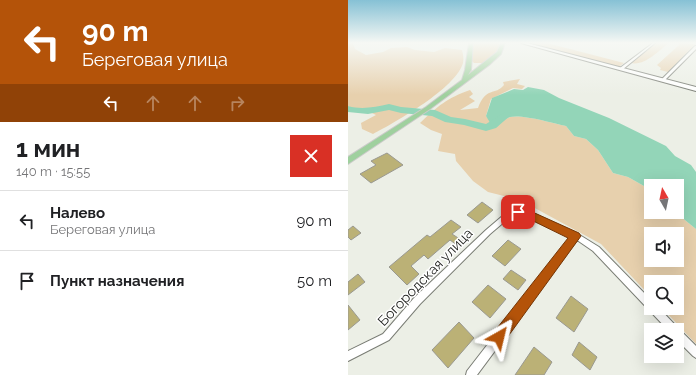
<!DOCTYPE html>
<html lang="ru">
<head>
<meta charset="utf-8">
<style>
	body { margin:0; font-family:Raleway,sans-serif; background:#f6f6f6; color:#202124; height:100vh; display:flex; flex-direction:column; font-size:15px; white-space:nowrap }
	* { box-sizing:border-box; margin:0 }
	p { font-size:13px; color:#757577 }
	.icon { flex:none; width:22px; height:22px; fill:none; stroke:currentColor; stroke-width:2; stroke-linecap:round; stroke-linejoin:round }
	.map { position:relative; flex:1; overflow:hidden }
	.side { display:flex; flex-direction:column; background:#fff; width:348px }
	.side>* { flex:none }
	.guide { background:#b45309; color:#fff; overflow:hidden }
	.needle { width:26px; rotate:351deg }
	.buttons { position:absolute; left:296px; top:179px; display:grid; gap:8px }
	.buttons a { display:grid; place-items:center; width:40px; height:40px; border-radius:0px; background:#fff; box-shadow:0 4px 16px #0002; font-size:20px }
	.pin { position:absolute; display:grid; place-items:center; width:34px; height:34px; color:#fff; margin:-17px; border-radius:8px; box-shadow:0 2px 6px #0006 }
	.me { position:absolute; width:44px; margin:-22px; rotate:37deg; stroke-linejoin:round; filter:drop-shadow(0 0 3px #0008) }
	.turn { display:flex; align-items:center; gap:14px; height:84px; padding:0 16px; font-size:18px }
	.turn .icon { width:52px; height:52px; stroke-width:2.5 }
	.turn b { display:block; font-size:28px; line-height:34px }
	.lanes { display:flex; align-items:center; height:38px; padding:0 16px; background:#0003; justify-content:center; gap:20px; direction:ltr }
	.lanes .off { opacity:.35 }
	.round { display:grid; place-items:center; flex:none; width:42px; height:42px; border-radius:0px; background:#f6f6f6 }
	.summary { display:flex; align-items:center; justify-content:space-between; height:68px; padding:0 16px }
	h1 { font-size:24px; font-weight:700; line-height:30px }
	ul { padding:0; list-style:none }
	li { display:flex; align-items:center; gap:12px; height:60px; padding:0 16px; border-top:1px solid #e0e0e0 }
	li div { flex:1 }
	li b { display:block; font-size:15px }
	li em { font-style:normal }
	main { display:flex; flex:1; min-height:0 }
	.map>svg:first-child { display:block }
	.green { fill:#e7d0ad; fill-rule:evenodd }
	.water { fill:#93d5b8 }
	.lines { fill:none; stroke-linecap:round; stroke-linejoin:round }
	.river { fill:#93d5b8; fill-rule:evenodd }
	.building { fill:#bbb176; stroke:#9a9991 }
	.street-casing { stroke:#797c74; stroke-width:2 }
	.secondary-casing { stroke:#797c74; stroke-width:2 }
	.primary-casing { stroke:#cbcbca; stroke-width:2 }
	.street { fill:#fff; fill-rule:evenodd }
	.secondary { fill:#fff; fill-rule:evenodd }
	.primary { fill:#9fd09e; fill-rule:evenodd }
	.route { fill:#b45309; stroke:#753606 }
	.labels { text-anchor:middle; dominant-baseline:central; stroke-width:3; stroke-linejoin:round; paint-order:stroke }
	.near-street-label { font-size:14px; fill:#252623; stroke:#fff }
</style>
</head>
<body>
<main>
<section class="side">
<div class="guide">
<div class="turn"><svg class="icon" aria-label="left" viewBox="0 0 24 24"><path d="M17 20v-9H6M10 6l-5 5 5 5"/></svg><div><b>90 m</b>Береговая улица</div></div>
<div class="lanes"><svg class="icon" aria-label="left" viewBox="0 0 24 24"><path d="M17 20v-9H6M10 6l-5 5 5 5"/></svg><svg class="icon off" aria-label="ahead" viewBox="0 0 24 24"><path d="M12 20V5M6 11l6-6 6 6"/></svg><svg class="icon off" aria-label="ahead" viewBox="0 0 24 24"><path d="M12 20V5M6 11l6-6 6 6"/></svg><svg class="icon off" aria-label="right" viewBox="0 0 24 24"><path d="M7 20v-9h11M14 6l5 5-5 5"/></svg></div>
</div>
<div class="summary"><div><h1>1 мин</h1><p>140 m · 15:55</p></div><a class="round" style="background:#d93025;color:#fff"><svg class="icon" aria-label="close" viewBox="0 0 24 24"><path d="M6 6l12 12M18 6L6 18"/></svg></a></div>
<ul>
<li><svg class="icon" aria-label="left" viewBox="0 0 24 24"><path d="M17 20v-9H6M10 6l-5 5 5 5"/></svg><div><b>Налево</b><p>Береговая улица</p></div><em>90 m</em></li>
<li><svg class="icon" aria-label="arrive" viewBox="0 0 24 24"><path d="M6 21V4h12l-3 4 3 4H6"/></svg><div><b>Пункт назначения</b></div><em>50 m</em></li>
</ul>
</section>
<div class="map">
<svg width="348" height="375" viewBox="0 0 348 375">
	<rect width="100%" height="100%" fill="#ecefe6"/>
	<g class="green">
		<path d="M0 43H5L7 49 18 55 35 52 43 48 59 47 67 50 86 52 97 48 114 50C115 54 116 59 115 63 108 88 48 122 25 134L14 129 13 123 28 115 24 113H15L0 106Z"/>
		<path d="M126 43H151C151 53 144 57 137 63H126L124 61 125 44Z"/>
		<path d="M179 43H199L276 63 272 66H266Z"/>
		<path d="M308 43H321C310 51 297 66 283 63Z"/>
		<path d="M331 43 347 44 320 72 312 70 313 68 309 65 331 45Z"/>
		<path d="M172 79 169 84 177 86 174 89 165 88 143 99 138 116 149 127C152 123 157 119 162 117 174 114 205 123 218 126L226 136 238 139 250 150 265 173 280 177 296 186 303 192V212H327L348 229V344L314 308H329V282H303V297L253 244 172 200 140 192 125 181 108 161 107 154 90 151 94 134 83 130 72 123C90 106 99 98 122 90L125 94 121 97 127 101 112 110 130 108C138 86 147 96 156 85L155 82ZM303 234H329V260H303Z"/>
	</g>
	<path class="water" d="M180 87 196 90 211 98 261 118 318 146 327 156 343 165 348 172V229L327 212H329V186H303V192L296 186 280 177 265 173 250 150 238 139 226 136 218 126C205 123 174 114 162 117 157 119 152 123 149 127L144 126 138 116 144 98 166 89 175 90Z"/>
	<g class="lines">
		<path class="river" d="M41 104 53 107 87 110 103 117 117 119 138 124 159 111 164 114 148 128 138 131 116 125 97 122 84 116 53 113 41 110 20 114 0 112V106C14 110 27 107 41 104Z"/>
	</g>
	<g class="building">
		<path d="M39 153 55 165 23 183 12 174 28 165 23 161Z"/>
		<path d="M134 202 145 210 130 223 119 215Z"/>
		<path d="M103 220 113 227 104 234 118 243 113 248 102 240 80 259 76 255 63 266 71 274 59 285 41 267 79 235 82 237Z"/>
		<path d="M5 226 13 233 3 240 0 237V230Z"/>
		<path d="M160 240 173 249 157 266 144 256Z"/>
		<path d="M163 270 178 280 170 290 155 279Z"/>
		<path d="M10 274 17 282 0 295V282Z"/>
		<path d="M140 285 158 299 142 318 124 302Z"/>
		<path d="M223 296 240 309 226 332 208 318Z"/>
		<path d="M0 305 12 320 0 330Z"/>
		<path d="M111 322 126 338 100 368 84 350Z"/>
		<path d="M231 342 249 357 242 370 224 355Z"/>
		<path d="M186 347 204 362 196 375H167Z"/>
	</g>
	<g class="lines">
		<g class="street-casing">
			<g id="street">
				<path d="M305 43H307L274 70H272V68Z"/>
				<path d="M347 46H348V49L316 81H314V79Z"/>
				<path d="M169 209 178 210 230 234 251 247 303 300V308H311L329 327 330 329 332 330 348 346V358L345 356 329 340V330H320L245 251 229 240 129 375H118L119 371 223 237 175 215H169L162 217 142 234 72 304 41 340 0 361V351L35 334 66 298 138 230 158 213Z"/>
			</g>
		</g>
		<g class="secondary-casing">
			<path id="secondary" d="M173 43H179L348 87V91Z"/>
		</g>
		<g class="primary-casing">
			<path id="primary" d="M121 43H125L123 70 120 75 149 52 153 43H157L153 54 141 65 82 109 0 164V157L78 107 114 80 117 70Z"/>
		</g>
		<use href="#street" class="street"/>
		<use href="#secondary" class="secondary"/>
		<use href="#primary" class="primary"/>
	</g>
	<linearGradient id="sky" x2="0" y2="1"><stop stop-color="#86c1d5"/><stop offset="0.45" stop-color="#f6f8f4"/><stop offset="1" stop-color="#f6f8f4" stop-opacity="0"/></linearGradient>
	<rect width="348" height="95" fill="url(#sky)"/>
	<path class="route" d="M170 208 180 210 231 233 233 236 156 342 151 344 146 342 144 337 146 332 220 238 175 216 166 214 165 212 166 209Z"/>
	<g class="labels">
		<g class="near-street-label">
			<text transform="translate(77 277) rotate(-46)">Богородская улица</text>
		</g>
	</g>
</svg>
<div class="buttons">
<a><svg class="needle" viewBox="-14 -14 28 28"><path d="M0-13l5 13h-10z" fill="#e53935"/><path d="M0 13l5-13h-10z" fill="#757577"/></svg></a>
<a><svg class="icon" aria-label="sound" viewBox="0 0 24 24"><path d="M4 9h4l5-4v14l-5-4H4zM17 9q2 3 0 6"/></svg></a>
<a><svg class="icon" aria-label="search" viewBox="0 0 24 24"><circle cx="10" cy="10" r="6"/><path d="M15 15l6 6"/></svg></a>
<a><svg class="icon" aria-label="layers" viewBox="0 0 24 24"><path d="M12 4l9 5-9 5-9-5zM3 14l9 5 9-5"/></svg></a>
</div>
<div class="pin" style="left:170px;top:212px;background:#d93025"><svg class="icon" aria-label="arrive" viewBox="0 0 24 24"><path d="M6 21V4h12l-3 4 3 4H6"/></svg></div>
<svg class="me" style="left:151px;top:337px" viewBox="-20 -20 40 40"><path d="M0-17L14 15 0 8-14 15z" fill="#b45309" stroke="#fff" stroke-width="4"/></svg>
</div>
</main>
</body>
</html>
